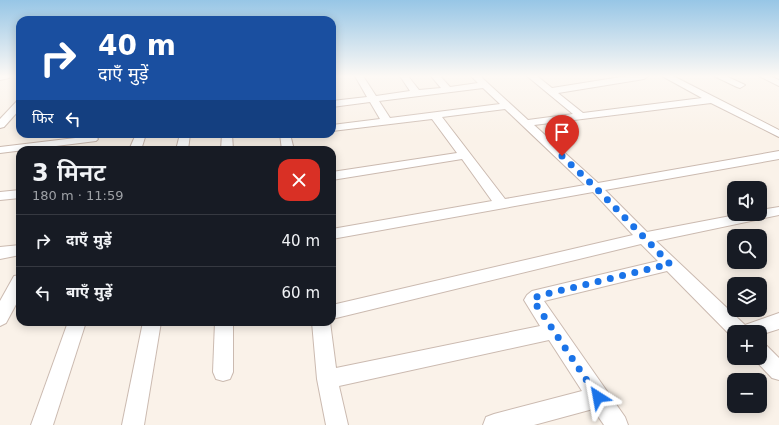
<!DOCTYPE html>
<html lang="hi">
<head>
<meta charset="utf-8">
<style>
	body { margin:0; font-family:"DejaVu Sans","Noto Sans Devanagari",sans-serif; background:#20242c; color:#f1f3f6; height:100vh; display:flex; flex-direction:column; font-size:15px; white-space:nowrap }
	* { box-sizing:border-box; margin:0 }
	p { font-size:13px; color:#9ea1a6 }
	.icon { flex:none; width:22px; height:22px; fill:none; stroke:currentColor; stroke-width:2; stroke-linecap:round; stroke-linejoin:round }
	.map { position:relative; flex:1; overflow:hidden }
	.panel { position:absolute; left:16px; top:146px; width:320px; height:180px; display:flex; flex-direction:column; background:#171b24; border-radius:12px; box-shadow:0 2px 10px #0003 }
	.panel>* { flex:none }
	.guide { position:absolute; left:16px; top:16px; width:320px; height:122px; border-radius:12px; box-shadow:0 2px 10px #0003; background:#1a4fa0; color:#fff; overflow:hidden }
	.fabs { position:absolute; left:727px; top:181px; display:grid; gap:8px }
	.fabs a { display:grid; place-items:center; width:40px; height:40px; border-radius:8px; background:#171b24; box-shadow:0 2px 10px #0003; font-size:20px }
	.pin { position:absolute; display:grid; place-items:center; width:34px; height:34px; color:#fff; margin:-41px -17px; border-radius:50% 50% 50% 0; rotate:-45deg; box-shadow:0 0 4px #0007 }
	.pin .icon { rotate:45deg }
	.me { position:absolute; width:44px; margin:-22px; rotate:326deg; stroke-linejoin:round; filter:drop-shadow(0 0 3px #0008) }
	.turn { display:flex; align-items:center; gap:14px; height:84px; padding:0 16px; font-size:18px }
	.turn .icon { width:52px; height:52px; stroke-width:2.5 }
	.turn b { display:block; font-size:28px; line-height:34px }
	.then { display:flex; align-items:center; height:38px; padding:0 16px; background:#0003; gap:8px; font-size:15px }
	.round { display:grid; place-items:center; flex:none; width:42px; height:42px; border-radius:12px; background:#20242c }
	.overview { display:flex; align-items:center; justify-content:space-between; height:68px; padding:0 16px }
	h1 { font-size:24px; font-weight:600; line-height:30px }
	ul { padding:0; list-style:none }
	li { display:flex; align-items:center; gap:12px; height:52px; padding:0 16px; border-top:1px solid #363941 }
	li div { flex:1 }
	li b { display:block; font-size:15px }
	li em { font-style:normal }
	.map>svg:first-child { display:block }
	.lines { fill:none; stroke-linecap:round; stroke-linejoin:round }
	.minor-casing { stroke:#cbbab0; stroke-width:2 }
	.tertiary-casing { stroke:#cbbab0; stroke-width:2 }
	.minor { fill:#fff; fill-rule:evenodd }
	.tertiary { fill:#fff; fill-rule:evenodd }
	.route { stroke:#1a73e8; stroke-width:7; stroke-dasharray:0 12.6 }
</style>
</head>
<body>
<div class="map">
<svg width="779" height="425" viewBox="0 0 779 425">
	<rect width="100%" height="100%" fill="#faf2e9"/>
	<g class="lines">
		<g class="minor-casing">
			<g id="minor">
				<path d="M355 76H363L376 96 410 91 400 76H408L419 90 441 88 431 76H440L450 87 478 83 471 76H480L528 120 573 114 527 76H537L552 88 627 76H648L644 79 558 93 583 113 702 98 662 76H673L779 130V137L711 103 534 125 598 183 779 151V159L605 190 647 232 741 214H760V210L779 207V215L656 241 745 325 779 313V329L760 335V332H734L733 338 667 271 544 301 625 417 628 425H604L593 409 534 425H483L486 417 494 414 582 391 549 340 339 386 348 425H326L317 379 312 322H330L336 368 540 326 524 300 527 295 532 291 658 261 641 244 332 319V305L633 235 593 192 332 239V229L492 201 462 159 332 180V172L457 153 432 119 332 131V125L380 119 370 102 332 107V101L367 97ZM483 88 500 104 390 118 379 101ZM505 109 585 185 505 199 442 117Z"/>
				<path d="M714 76H726L745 85 740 88 737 87Z"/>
				<path d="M759 76H770L779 80V86Z"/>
				<path d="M20 100V109L4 127 0 128V119L17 101Z"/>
				<path d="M136 134H146L141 150H129Z"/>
				<path d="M180 134H190L188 150H176Z"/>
				<path d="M222 134H232L233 150H221Z"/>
				<path d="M280 134H290L294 150H282Z"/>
				<path d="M92 136 96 137 98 139 96 141 0 153V147Z"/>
				<path d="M20 190V198L0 200V192Z"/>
				<path d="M20 245V255L0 259V247Z"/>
				<path d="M20 275V297L6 323 0 326V301L14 276Z"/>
				<path d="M68 322H86L53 425H31Z"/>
				<path d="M143 322H161L144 425H122Z"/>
				<path d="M215 322H233V372L230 379 223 381 216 379 213 372Z"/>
				<path d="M760 343 767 346 779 358V380L772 378 753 358H760Z"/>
			</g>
		</g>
		<g class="tertiary-casing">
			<path id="tertiary" d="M0 76H10L9 78 0 80Z"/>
		</g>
		<use href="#minor" class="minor"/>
		<use href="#tertiary" class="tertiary"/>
	</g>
	<linearGradient id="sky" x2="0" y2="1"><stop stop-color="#97c6e6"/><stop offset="0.56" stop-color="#fdf9f5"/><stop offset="1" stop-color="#fdf9f5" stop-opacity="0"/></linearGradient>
	<rect width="779" height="136" fill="url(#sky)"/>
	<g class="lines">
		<path class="route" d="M562 156 595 187 670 264 538 296 533 300 598 397"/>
	</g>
</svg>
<div class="fabs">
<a><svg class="icon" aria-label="sound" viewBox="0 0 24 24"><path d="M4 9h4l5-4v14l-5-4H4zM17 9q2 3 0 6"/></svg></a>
<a><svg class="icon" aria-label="search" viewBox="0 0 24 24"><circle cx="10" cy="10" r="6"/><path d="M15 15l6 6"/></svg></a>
<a><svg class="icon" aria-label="layers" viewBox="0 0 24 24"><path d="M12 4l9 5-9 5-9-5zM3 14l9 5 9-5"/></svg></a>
<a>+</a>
<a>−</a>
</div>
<div class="pin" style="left:562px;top:156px;background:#d93025"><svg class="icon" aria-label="arrive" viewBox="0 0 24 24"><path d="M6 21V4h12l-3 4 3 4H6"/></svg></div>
<svg class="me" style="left:598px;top:397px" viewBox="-20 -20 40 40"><path d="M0-17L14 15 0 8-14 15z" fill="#1a73e8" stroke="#fff" stroke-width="4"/></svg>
<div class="guide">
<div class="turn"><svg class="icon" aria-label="right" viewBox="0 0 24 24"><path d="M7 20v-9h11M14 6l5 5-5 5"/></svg><div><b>40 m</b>दाएँ मुड़ें</div></div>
<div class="then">फिर<svg class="icon" aria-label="left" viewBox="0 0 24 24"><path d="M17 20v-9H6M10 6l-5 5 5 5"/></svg></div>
</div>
<section class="panel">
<div class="overview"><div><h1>3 मिनट</h1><p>180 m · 11:59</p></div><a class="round" style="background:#d93025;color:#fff"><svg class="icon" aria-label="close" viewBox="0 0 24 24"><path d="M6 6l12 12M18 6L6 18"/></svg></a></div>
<ul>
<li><svg class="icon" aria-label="right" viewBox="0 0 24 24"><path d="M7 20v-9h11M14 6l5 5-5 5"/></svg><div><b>दाएँ मुड़ें</b></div><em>40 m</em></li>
<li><svg class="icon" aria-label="left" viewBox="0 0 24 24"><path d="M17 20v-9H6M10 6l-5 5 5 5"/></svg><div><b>बाएँ मुड़ें</b></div><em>60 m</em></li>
</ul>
</section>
</div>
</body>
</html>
